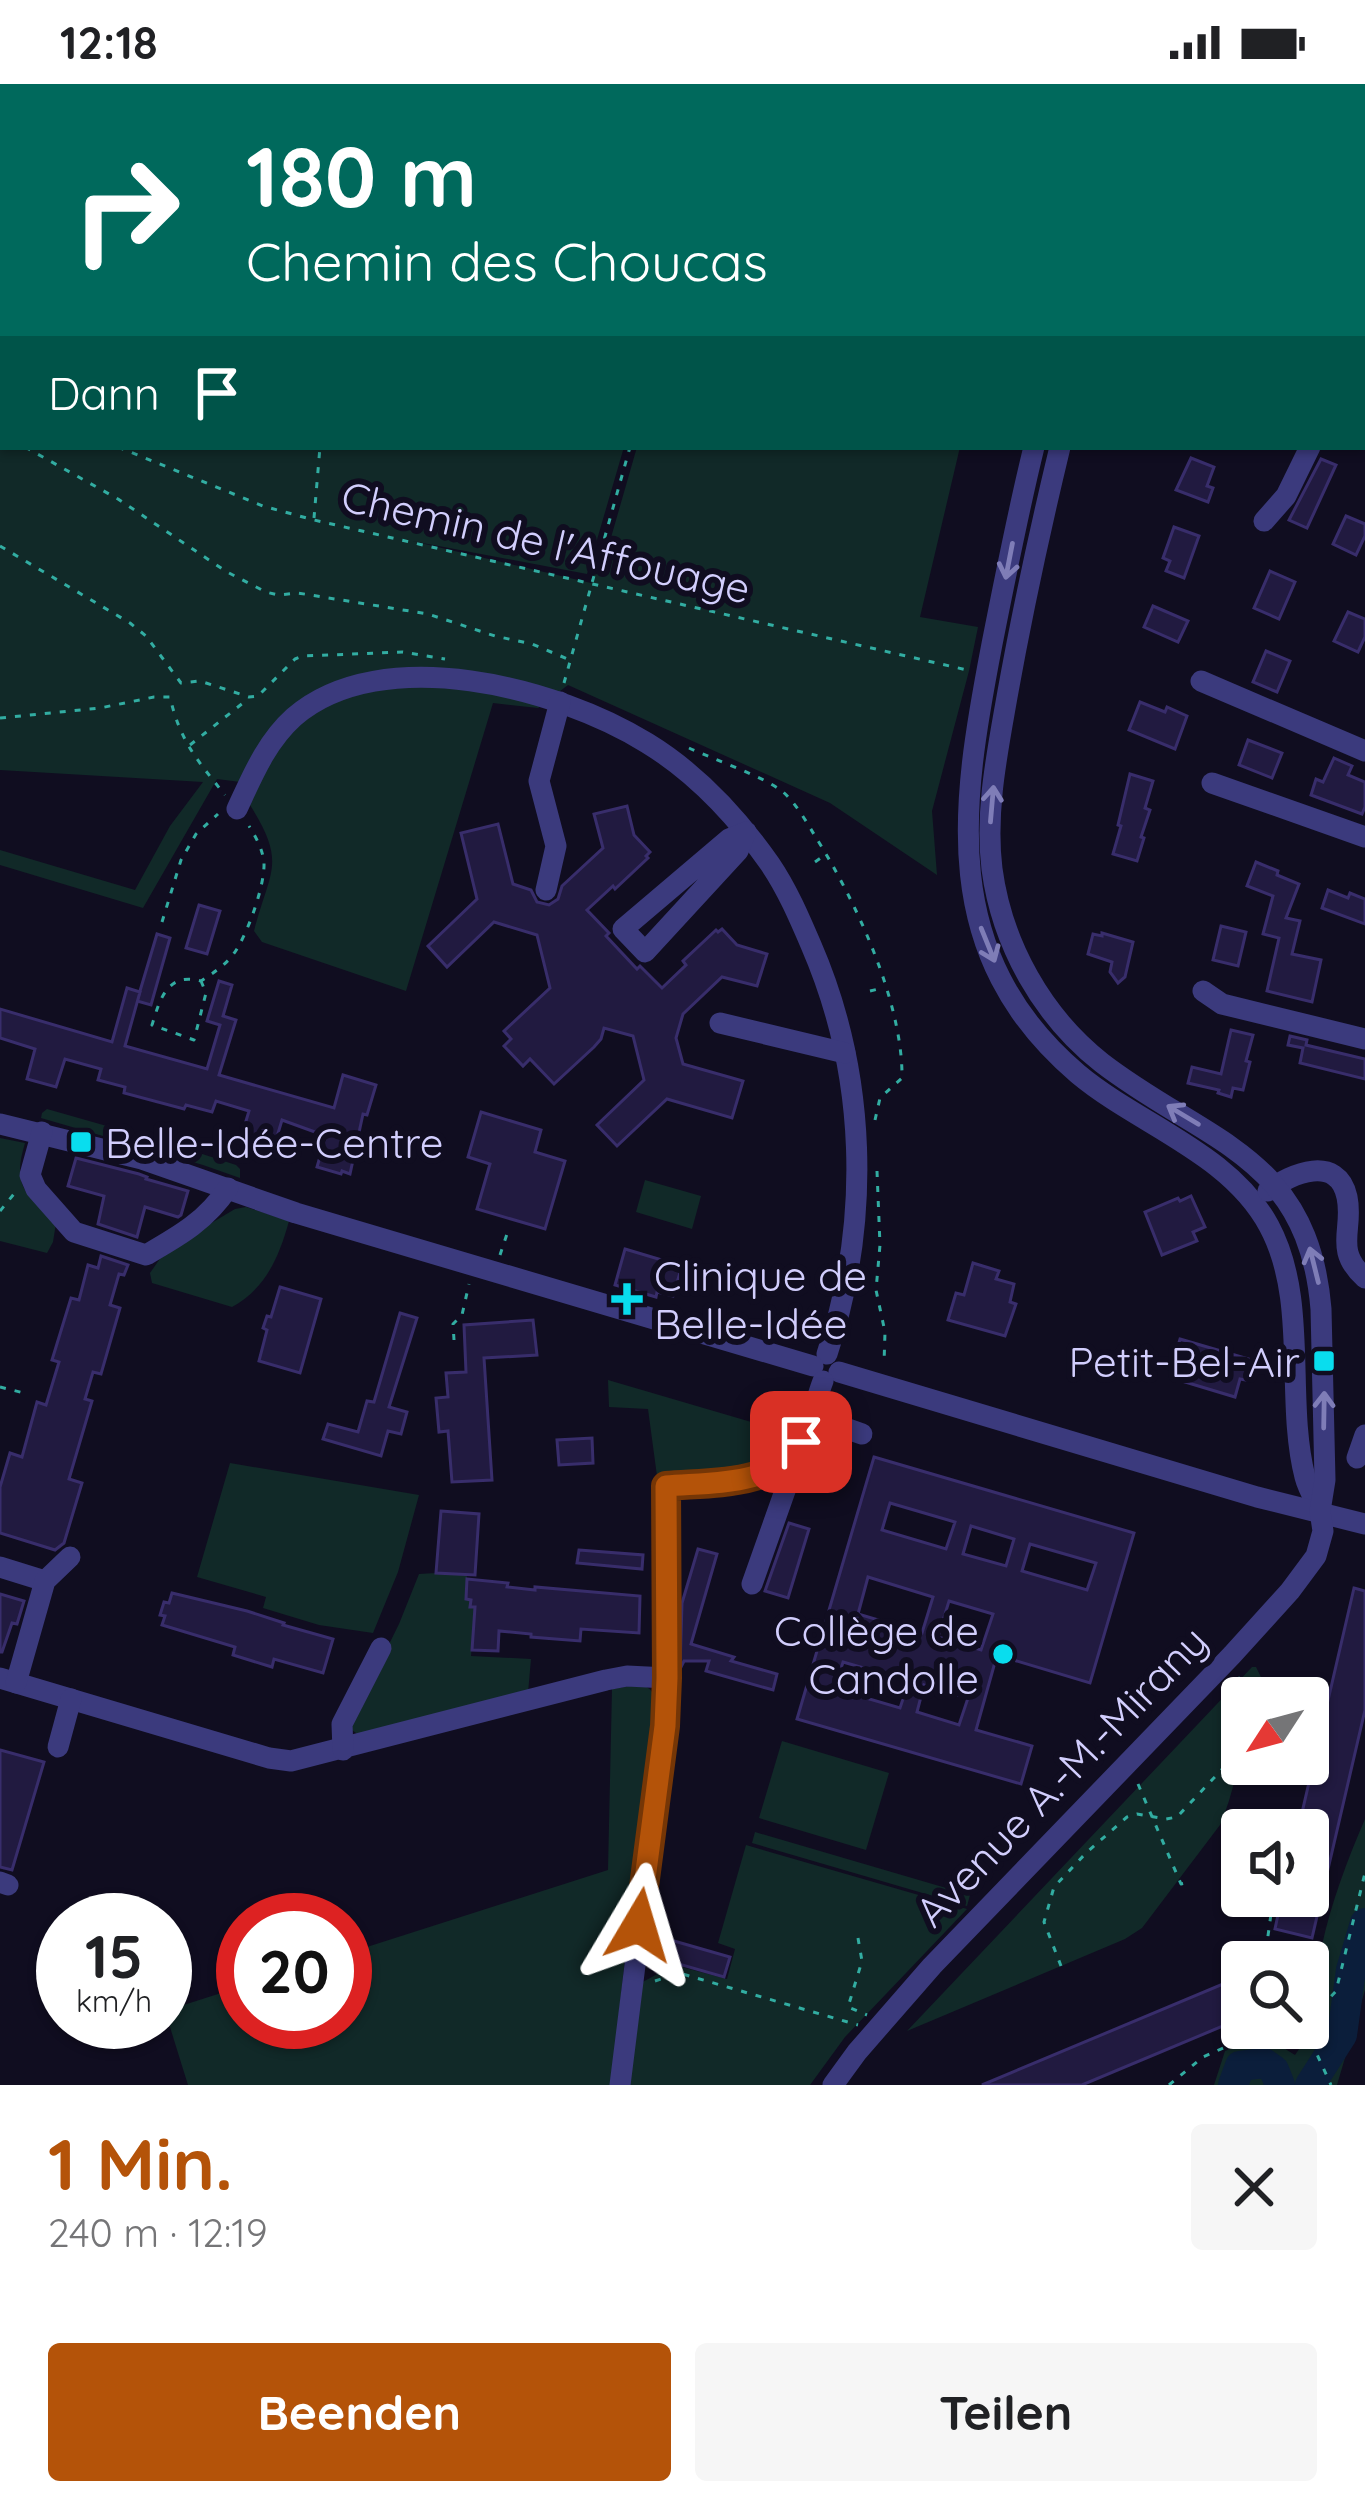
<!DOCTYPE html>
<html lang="de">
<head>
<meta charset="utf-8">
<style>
	body { margin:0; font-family:Quicksand,sans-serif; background:#f6f6f6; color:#202124; height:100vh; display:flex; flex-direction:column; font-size:45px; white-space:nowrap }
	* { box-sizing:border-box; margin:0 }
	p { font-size:39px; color:#757577 }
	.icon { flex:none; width:66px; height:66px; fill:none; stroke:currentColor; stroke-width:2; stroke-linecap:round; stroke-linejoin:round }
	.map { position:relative; height:2001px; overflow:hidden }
	.drawer { display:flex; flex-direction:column; background:#fff; flex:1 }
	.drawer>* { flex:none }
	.hud { position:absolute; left:0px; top:0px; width:1365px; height:366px; box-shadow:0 3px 9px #0004; background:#00695c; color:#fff; overflow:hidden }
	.needle { width:78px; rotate:234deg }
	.buttons { position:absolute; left:1221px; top:1593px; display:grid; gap:24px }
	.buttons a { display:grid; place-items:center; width:108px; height:108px; border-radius:12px; background:#fff; box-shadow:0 3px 9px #0004; font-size:60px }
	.speed { position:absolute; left:36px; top:1809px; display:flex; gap:24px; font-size:60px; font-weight:700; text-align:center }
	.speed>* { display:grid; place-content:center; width:156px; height:156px; border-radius:50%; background:#fff; box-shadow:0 3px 9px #0004; line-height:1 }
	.speed small { font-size:30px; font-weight:400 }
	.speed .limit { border:18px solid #d22; background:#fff; color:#111 }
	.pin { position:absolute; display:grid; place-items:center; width:102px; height:102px; color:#fff; margin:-51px; border-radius:24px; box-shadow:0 6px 18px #0006 }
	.me { position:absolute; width:132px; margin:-66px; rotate:7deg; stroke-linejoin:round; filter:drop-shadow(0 0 9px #0008) }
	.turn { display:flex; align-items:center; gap:42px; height:252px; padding:0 48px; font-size:54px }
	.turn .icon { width:156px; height:156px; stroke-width:2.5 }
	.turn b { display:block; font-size:84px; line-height:102px }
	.then { display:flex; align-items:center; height:114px; padding:0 48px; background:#0003; gap:24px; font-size:45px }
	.round { display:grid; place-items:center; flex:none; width:126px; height:126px; border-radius:12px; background:#f6f6f6 }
	.head { display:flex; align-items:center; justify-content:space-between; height:204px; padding:0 48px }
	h1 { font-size:72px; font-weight:700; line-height:90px; color:#b45309 }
	.primary-button { display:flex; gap:24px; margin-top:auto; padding:24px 48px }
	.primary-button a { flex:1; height:138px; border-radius:12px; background:#b45309; color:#fff; font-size:48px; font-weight:700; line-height:138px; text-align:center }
	.primary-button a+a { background:#f6f6f6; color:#202124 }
	.status { display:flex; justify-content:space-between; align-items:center; height:84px; padding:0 60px; background:#fff; direction:ltr }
	.status svg { height:33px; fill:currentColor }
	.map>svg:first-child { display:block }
	.green { fill:#112928 }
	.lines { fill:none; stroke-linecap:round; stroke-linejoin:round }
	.river { stroke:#0b1e3b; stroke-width:30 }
	.building { fill:#211a40; stroke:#382d6b; stroke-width:3; fill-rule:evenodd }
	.path { stroke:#32ada2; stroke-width:3; stroke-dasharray:6 9; stroke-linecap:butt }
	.minor { stroke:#3b3a7d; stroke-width:21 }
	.oneway { stroke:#7f7db7 }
	.route-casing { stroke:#753606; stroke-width:30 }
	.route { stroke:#b45309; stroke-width:21 }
	.poi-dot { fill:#09ddee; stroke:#100d20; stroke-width:4.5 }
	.labels { text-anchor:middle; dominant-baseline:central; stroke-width:12; stroke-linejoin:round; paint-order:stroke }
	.street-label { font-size:42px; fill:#d2cefd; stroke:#100d20 }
	.poi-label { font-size:42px; fill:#d2cefd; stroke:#100d20; text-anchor:start }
</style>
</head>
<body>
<div class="status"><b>12:18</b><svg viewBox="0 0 49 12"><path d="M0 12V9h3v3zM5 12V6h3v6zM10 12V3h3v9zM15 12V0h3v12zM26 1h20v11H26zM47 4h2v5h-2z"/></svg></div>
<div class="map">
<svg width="1365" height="2001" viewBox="0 0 1365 2001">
	<rect width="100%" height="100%" fill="#100d20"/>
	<g class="green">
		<path d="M0 272 3 273V363H624L587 490 412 457 591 499 600 471H606L637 363H960L920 533 978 543 969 587 932 727 937 791 830 719 568 601 538 624 493 619 406 907 262 858 254 847C270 785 287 780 250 721L256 700 217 695 143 824 0 781V766L135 806 170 742 203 698 0 686Z"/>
		<path d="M47 1025 177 1062 179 1059 191 1062 190 1066 236 1081 240 1085V1094L203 1081 41 1034 42 1029Z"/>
		<path d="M0 1054 25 1059C12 1102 25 1110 56 1139L53 1158 47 1169 0 1157Z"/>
		<path d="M645 1096 701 1112 692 1145 636 1128Z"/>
		<path d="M246 1123 289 1137C279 1173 266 1204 232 1223L152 1199 150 1189 166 1166 235 1125Z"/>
		<path d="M608 1296 796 1351C770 1398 703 1390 657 1392L648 1325 609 1323Z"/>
		<path d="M230 1379 419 1411 398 1488 373 1549 319 1541 263 1524 266 1513 197 1493Z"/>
		<path d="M436 1489 467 1491 466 1515 471 1516V1523H475L471 1572 531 1575 528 1609 360 1652 352 1646V1635L399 1540 419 1490Z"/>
		<path d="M1252 1583H1256L1261 1593 1254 1614H1242C1242 1659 1238 1699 1220 1741L1142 1844 1125 1855 907 1947Z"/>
		<path d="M637 1601C646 1602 652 1604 654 1613L611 2001H188L165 1927 243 1902V1938H345V1870L608 1786 612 1605Z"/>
		<path d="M782 1657 889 1689 866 1766 759 1734Z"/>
		<path d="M1365 1735V1906L1337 2001H1214L1225 1967 1263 1951 1295 1971C1319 1939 1314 1898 1322 1861 1331 1819 1348 1774 1365 1735Z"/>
		<path d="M755 1748 970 1811 967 1822 752 1759Z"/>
		<path d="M746 1761 967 1825 845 1953 810 2001H627L639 1900 674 1881 727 1895 735 1865 718 1859Z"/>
	</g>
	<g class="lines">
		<g class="river">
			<path d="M1233 2001 1240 1982 1264 1979 1274 1986 1280 2001"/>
			<path d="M1310 2001 1342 1951 1351 1886 1365 1839"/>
		</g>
	</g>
	<g class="building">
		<path d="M1191 374 1214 383 1207 402 1213 404 1208 418 1176 406Z"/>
		<path d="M1321 375 1336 381 1307 444 1289 436Z"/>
		<path d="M1346 432 1365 440V452L1356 471 1333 460Z"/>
		<path d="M1174 443 1199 452 1184 494 1166 487 1170 477 1163 474Z"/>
		<path d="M1270 487 1295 498 1279 535 1254 524Z"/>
		<path d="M1153 522 1188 537 1178 558 1144 543Z"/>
		<path d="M1348 528 1365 535V553L1358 568 1334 557Z"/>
		<path d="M1266 567 1290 577 1277 608 1253 598Z"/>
		<path d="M1140 618 1165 628 1167 623 1187 632 1175 665 1129 646Z"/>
		<path d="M1248 656 1282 669 1272 694 1239 681Z"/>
		<path d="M1334 674 1352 682 1348 691 1365 698V723L1362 730 1311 711 1316 695 1323 698Z"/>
		<path d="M1130 690 1153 697 1145 724 1150 726 1141 753 1144 754 1137 777 1113 770 1121 742 1118 741Z"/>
		<path d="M627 722 634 751 650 768 646 772 648 774 615 805 613 802 587 826 609 849 606 852 637 885 640 882 662 904 686 881 683 877 716 846 718 848 722 845 737 861 767 870 757 902 722 893 683 930 676 954 683 980 743 997 732 1034 667 1015 617 1062 597 1041 644 996 633 952 604 944 601 955 594 963 554 1000 530 975 523 982 504 962 511 955 504 947 550 904 537 851 494 838 447 883 428 862 477 815 461 749 498 740 513 800 531 806 537 818 549 821 558 815 562 802 603 764 594 730Z"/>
		<path d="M1256 778 1278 787 1277 791 1299 800 1286 834 1300 837 1292 870 1321 876 1312 918 1267 907 1279 854 1263 850 1273 812 1247 802Z"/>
		<path d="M1328 806 1348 814 1350 809 1365 815V840L1322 824Z"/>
		<path d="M199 821 220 827 207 870 186 864Z"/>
		<path d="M1221 842 1246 848 1238 882 1213 876Z"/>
		<path d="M1102 849 1133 858 1125 893 1118 899 1110 888 1112 878 1088 870 1093 850 1102 852Z"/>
		<path d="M157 850 170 854 151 921 137 917Z"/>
		<path d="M219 897 232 901 223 932 236 936 219 991 334 1024 343 991 376 1001 367 1031 363 1030 350 1090 342 1087 341 1090 317 1083 326 1052 282 1036 273 1066 240 1057 249 1027 216 1017 212 1028 186 1021 184 1025 124 1009 125 1003 98 996 101 985 65 975 56 1003 27 995 35 965 0 954V925L112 958 127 904 140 908 125 962 207 985 220 941 207 937Z"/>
		<path d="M1231 946 1253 951 1246 977 1250 978 1243 1006 1233 1004 1231 1013 1218 1009 1219 1006 1188 999 1192 983 1221 990Z"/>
		<path d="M1290 952 1307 956 1306 961 1365 975V995L1300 979 1303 964 1288 961Z"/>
		<path d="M481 1028 541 1046 535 1068 565 1077 545 1145 477 1125 490 1080 468 1073Z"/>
		<path d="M76 1074 139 1090 147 1093 146 1095 188 1107 181 1131 178 1133 145 1123 137 1153 98 1140 104 1112 68 1102Z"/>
		<path d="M1191 1112 1205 1143 1193 1148 1197 1157 1162 1171 1145 1128 1178 1114 1180 1117Z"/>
		<path d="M625 1165 682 1182 673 1212 657 1208 656 1213 615 1201Z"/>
		<path d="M101 1172 128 1181 124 1191 119 1190 110 1221 120 1224 101 1290 93 1288 85 1315 92 1317 69 1395 82 1399 64 1459 55 1466 0 1449V1403L10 1369 22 1373 37 1318 46 1321 59 1278 52 1276 71 1214 79 1216 88 1181 98 1184Z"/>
		<path d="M973 1179 999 1187 996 1195 1014 1200 1010 1218 1016 1220 1005 1252 948 1236 956 1209 964 1211Z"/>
		<path d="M280 1203 321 1215 300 1289 259 1277 267 1246 263 1244 267 1232 271 1233Z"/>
		<path d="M400 1229 417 1234 389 1323 407 1328 401 1350 388 1347 381 1372 323 1355 328 1340 358 1348 367 1317 374 1318Z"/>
		<path d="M533 1236 537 1271 484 1274 492 1396 452 1398 448 1347 439 1348 436 1314 448 1313 446 1289 466 1288 464 1241Z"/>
		<path d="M1180 1255 1252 1276 1246 1296 1240 1295 1235 1313 1175 1295 1180 1277 1174 1275Z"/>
		<path d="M592 1354 593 1379 559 1381 557 1356Z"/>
		<path d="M874 1373 1134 1449 1090 1599 997 1571 976 1646 1032 1662 1021 1700 797 1635ZM890 1419 955 1438 946 1465 882 1446ZM971 1442 1014 1455 1006 1482 963 1470ZM1030 1460 1096 1479 1087 1506 1022 1487ZM868 1493 933 1513 922 1549 858 1530ZM949 1517 993 1530 981 1566 938 1553ZM843 1578 909 1597 900 1624 835 1605ZM924 1601 968 1614 959 1641 917 1628Z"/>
		<path d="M441 1427 479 1430 475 1491 436 1489Z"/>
		<path d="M789 1439 809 1445 788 1514 765 1507Z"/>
		<path d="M698 1465 717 1470 691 1560 734 1573 731 1577 777 1590 773 1606 706 1587 709 1577H684L680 1585 682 1519Z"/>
		<path d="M579 1466 643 1471 642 1485 577 1479Z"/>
		<path d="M467 1495 508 1499 507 1503 535 1506V1503L640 1512 639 1549 581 1545 580 1557 531 1553V1550L499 1547 498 1567 472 1566 475 1523H470L471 1516 466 1515Z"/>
		<path d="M1354 1504 1365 1507V1626L1312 1854 1275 1845 1282 1812H1308V1746H1298Z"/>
		<path d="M172 1509 247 1527 284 1539 283 1541 333 1555 323 1589 274 1575 272 1583 233 1571 235 1563 162 1541 165 1532 160 1531 164 1518 169 1519Z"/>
		<path d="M0 1510 24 1517 17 1540 12 1539 2 1568H0Z"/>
		<path d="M0 1666 44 1678 12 1786 0 1783Z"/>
		<path d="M667 1855 730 1873 724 1893 661 1875Z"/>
		<path d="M1242 1892V1934L1082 2001H982Z"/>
	</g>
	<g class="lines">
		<g class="path">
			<path d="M743 3 744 0"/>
			<path d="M0 315 3 316"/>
			<path d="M0 348 3 350"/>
			<path d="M25 363 118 415 227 488 266 508 278 511 298 509 428 530 495 552 532 560 570 576"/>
			<path d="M118 363 263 422 314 436 967 586"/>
			<path d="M314 434 320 363"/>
			<path d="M0 462 130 539 146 552 181 599 200 597 249 613 258 612 295 575 303 572 403 568 445 575"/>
			<path d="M564 599 630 363"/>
			<path d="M0 634 100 624 154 613H170C180 657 197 676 225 711"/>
			<path d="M190 661 248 615"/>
			<path d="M689 664C715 676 760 691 782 707 795 718 806 737 815 752 855 815 903 918 902 994L880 1014 875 1036"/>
			<path d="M815 778 825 771"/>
			<path d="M162 838 181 776 196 750 218 730"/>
			<path d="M201 897 206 909 194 956 152 941C160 915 167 888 201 897 213 889 223 883 232 872 246 855 265 802 264 779 263 766 256 753 249 742"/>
			<path d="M870 907 883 904"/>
			<path d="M877 1087 880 1161 876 1206 885 1248 884 1280"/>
			<path d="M0 1127 18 1105"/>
			<path d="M500 1171 507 1150"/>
			<path d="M454 1256 453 1240 462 1231 469 1200"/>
			<path d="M0 1303 24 1309"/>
			<path d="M1238 1593 1245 1614"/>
			<path d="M1232 1680 1257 1693"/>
			<path d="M1138 1700 1181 1800 1191 1798"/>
			<path d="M1243 1824 1271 1830 1267 1859 1275 1878"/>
			<path d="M858 1854 862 1877 848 1923 867 1931"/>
			<path d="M1061 1882 1044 1838 1054 1803 1086 1769 1127 1733 1137 1730 1166 1735 1177 1733 1228 1679 1242 1649"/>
			<path d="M655 1897 679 1889 858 1941"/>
			<path d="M1308 1930 1319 1926 1336 1907 1365 1789"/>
			<path d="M1305 1944 1331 2001"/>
			<path d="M1169 2001 1203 1973 1268 1944"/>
		</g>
		<g class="minor">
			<path d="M451 0 462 3"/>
			<path d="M612 0 622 3"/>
			<path d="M511 3 512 0"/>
			<path d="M1193 3 1195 0"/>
			<path d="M1227 3 1229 0"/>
			<path d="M1363 147 1365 141"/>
			<path d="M1362 210 1365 202"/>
			<path d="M1034 363C1018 428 1005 494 992 560 961 721 937 870 1078 990 1139 1041 1230 1069 1269 1142 1309 1216 1285 1315 1305 1393 1308 1405 1315 1416 1320 1426"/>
			<path d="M1264 437 1286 412 1310 363"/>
			<path d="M1201 597 1365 667"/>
			<path d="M1212 699 1365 753"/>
			<path d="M237 725C252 693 266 658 294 633 382 557 559 604 647 659 696 689 737 733 770 780 787 805 799 833 811 861 867 990 871 1137 827 1270"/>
			<path d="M746 748 738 767 645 868 623 845 729 755Z"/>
			<path d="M546 806 556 762 539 697 560 618"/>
			<path d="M1203 907 1222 920 1365 955"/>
			<path d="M720 939 845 969"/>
			<path d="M0 1040 142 1075 296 1129 813 1282"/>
			<path d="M42 1048 30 1091 36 1105 74 1148 146 1171C179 1152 206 1137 228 1104"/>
			<path d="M1268 1107C1291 1089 1338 1070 1347 1113 1354 1146 1333 1165 1365 1194"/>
			<path d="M839 1288 1257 1413 1365 1440"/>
			<path d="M811 1332 862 1350"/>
			<path d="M1357 1374 1365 1351"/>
			<path d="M0 1483 45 1497"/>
			<path d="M752 1500 786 1404 785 1379"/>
			<path d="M0 1594 269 1674 291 1677 606 1596 627 1592 667 1594"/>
			<path d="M16 1599 45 1497 70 1473"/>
			<path d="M58 1663 71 1615"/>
			<path d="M343 1666 342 1640 381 1564"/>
			<path d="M0 1798 8 1801"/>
			<path d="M620 2001 665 1642 666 1403C702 1399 772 1400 795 1370 810 1349 814 1320 823 1297"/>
			<path d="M833 2001 857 1968 932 1882 1232 1571 1290 1507 1316 1472 1323 1447 1320 1427 1325 1396 1321 1225C1308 1070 1206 1059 1102 979 1042 932 1002 860 992 785 985 728 997 670 1007 613 1022 529 1040 446 1060 363"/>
		</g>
	</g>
	<defs><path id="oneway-shaft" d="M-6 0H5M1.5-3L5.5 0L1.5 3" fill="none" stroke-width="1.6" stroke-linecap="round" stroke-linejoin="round" transform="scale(3)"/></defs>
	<g class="oneway">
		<use href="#oneway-shaft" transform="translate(1009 477) rotate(101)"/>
		<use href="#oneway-shaft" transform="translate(992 720) rotate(-85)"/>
		<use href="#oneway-shaft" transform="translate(988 861) rotate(68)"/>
		<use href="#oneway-shaft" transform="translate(1183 1031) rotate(-149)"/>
		<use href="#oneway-shaft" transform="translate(1314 1181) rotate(-104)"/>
		<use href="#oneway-shaft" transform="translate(1324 1326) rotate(-89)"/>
	</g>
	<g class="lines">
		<g class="route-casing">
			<path id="route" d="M639 1841 665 1642 667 1594 666 1402C711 1398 776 1403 801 1358"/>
		</g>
		<use href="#route" class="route"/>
	</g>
	<g class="poi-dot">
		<rect x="69" y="1046" width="24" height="24" rx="6"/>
		<path d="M621 1197h12v12h12v12h-12v12h-12v-12h-12v-12h12z"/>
		<rect x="1312" y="1265" width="24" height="24" rx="6"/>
		<circle cx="1003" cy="1570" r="12"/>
	</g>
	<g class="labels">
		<g class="street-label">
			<text transform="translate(546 458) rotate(13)">Chemin de l'Affouage</text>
			<text transform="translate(1061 1692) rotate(-46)">Avenue A.-M.-Mirany</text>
		</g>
		<g class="poi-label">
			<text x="105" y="1058">Belle-Idée-Centre</text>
			<text x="654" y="1191">Clinique de<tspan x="654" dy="48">Belle-Idée</tspan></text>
			<text x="1300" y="1277" text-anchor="end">Petit-Bel-Air</text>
			<text x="979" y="1546" text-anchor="end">Collège de<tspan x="979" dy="48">Candolle</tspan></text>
		</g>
	</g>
</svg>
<div class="buttons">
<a><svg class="needle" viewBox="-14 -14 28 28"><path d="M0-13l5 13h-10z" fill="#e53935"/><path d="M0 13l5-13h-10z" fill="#757577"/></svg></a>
<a><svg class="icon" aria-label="sound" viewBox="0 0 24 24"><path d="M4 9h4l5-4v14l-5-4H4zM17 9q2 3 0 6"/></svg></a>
<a><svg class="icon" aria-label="search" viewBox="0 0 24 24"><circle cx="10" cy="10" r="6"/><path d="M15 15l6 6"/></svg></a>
</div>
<div class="speed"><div>15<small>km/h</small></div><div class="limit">20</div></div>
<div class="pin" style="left:801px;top:1358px;background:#d93025"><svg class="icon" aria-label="arrive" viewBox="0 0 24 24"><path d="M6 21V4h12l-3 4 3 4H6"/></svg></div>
<svg class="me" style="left:639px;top:1841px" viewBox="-20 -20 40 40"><path d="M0-17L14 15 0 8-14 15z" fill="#b45309" stroke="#fff" stroke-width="4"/></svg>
<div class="hud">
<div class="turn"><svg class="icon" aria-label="right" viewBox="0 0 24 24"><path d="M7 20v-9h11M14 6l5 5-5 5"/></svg><div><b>180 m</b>Chemin des Choucas</div></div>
<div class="then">Dann<svg class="icon" aria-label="arrive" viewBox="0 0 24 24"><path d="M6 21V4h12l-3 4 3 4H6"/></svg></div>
</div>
</div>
<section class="drawer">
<div class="head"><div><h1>1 Min.</h1><p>240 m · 12:19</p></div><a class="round"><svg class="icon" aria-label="close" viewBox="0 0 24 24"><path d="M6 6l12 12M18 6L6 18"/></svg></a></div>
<div class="primary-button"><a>Beenden</a><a>Teilen</a></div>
</section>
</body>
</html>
